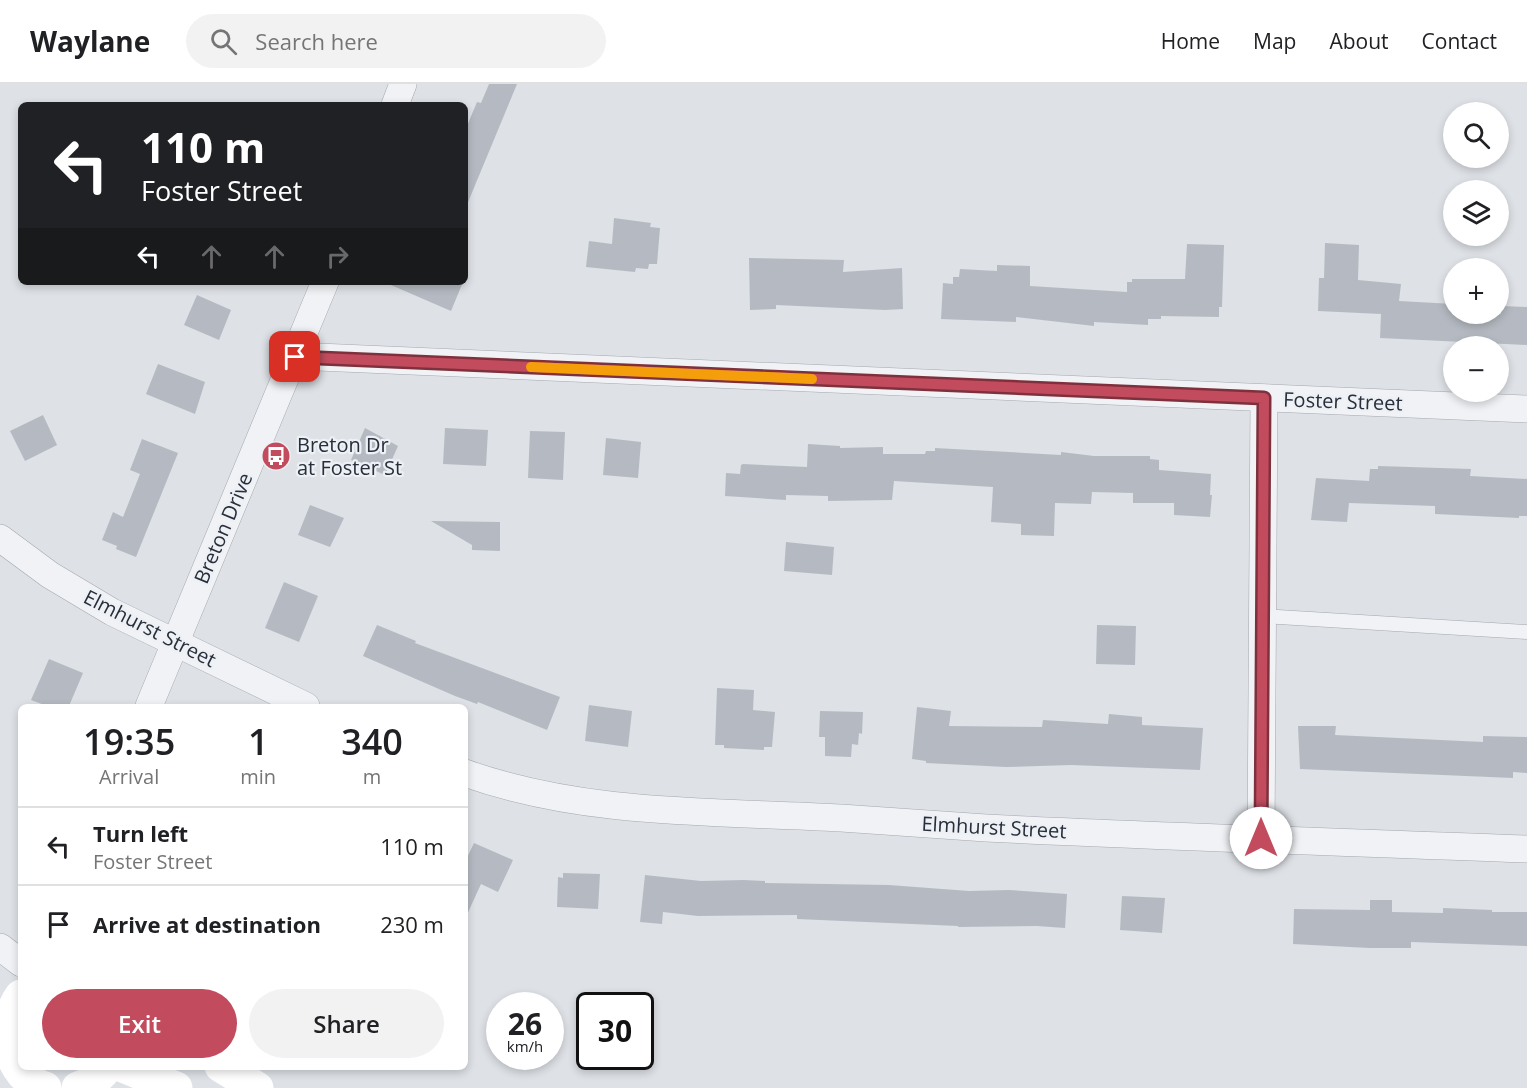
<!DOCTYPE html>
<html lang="en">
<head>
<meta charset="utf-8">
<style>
	body { margin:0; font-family:"Open Sans",sans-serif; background:#f2f2f2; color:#202124; height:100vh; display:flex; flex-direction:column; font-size:22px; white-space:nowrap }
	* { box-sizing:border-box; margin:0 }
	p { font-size:20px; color:#757577 }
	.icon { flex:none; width:33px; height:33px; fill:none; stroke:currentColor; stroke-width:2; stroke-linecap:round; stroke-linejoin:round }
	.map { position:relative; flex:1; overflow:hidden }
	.panel { position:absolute; left:18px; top:620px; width:450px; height:366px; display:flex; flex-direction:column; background:#fff; border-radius:9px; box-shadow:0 3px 9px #0003 }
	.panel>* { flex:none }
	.top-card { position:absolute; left:18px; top:18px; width:450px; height:183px; border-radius:9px; box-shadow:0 3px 9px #0003; background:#202124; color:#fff; overflow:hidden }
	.controls { position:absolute; left:1443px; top:18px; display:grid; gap:12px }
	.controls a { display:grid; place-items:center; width:66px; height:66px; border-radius:50%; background:#fff; box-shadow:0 3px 9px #0003; font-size:30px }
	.speed { position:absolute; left:486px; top:908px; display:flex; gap:12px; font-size:30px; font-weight:700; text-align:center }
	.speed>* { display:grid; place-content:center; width:78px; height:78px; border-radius:50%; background:#fff; box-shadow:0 3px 9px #0003; line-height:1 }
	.speed small { font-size:15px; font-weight:400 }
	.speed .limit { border:3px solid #111; border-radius:9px; background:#fff; color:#111 }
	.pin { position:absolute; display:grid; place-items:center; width:51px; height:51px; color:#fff; margin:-26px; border-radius:12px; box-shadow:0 3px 9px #0006 }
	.me { position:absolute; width:66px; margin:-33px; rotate:0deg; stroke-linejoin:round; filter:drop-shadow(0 0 4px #0008) }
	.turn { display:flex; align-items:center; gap:21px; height:126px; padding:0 24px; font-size:27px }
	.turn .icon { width:78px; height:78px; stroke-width:2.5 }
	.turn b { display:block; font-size:42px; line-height:51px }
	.lanes { display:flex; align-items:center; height:57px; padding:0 24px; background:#0003; justify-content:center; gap:30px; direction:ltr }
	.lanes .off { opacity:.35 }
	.eta { display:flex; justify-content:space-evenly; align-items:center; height:102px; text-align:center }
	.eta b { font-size:36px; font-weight:600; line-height:42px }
	.button { display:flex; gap:12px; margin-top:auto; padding:12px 24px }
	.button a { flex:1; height:69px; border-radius:36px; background:#c24c5e; color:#fff; font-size:24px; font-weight:600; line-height:69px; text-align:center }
	.button a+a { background:#f2f2f2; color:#202124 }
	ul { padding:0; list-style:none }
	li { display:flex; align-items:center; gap:18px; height:78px; padding:0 24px; border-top:2px solid #e0e0e0 }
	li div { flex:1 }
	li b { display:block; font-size:22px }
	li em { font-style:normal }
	header { display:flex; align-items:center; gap:36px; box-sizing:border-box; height:84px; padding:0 30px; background:#fff; border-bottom:2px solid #e0e0e0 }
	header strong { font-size:28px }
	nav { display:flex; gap:33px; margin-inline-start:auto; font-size:21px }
	.search { width:420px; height:54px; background:#f2f2f2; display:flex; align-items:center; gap:15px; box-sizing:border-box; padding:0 21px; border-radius:33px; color:#757577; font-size:22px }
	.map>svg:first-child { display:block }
	.building { fill:#b5bac2 }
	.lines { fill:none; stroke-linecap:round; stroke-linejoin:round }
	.lane-casing { stroke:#a4a8af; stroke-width:15 }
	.street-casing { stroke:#a4a8af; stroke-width:28 }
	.lane { stroke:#f0f2f5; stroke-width:14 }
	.street { stroke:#f0f2f5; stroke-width:27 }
	.secondary { stroke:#fff; stroke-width:33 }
	.route-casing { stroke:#7e313d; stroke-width:15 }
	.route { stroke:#c24c5e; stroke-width:10 }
	.slow { stroke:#f59e0b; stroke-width:10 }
	.labels { text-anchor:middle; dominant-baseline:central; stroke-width:4.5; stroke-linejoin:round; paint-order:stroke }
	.street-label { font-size:20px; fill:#282f3b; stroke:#edf0f4 }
	.poi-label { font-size:20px; fill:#282f3b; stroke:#edf0f4; text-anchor:start }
</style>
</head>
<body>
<header>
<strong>Waylane</strong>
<div class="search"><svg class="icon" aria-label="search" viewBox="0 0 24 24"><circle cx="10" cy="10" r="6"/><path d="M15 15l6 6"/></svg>Search here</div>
<nav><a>Home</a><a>Map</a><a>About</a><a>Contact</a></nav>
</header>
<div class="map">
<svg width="1527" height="1004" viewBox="0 0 1527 1004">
	<rect width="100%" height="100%" fill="#dee1e6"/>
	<g class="building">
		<path d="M489 0H517L466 123 465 47 477 18 481 19Z"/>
		<path d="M614 134 651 139 650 143 660 144 657 180H649L648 185 636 184 635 188 586 183 589 157 612 160Z"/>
		<path d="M1325 159 1359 161 1358 196 1401 200 1399 217 1454 220V230H1501L1502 222 1527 223V261L1380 254 1381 230 1318 227 1319 194H1324Z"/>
		<path d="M1187 160 1224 161 1222 223H1219V233L1161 232V235H1148V241L1094 238V242L1016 233V238L941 235 943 199 953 200V193H959L960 185 997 187V181L1030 182V202L1127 208V198H1132V195H1185Z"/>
		<path d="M749 174 844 176 843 188 902 184 903 225 885 226 776 221V225L750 226Z"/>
		<path d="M384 198H463L451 227Z"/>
		<path d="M197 211 231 226 219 256 184 241Z"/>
		<path d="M158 280 205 298 195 330 146 310Z"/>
		<path d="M43 331 57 361 25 377 10 347Z"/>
		<path d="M365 344 398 362 385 391 351 376Z"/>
		<path d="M445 344 488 346 486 382 443 380Z"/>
		<path d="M530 347 565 348 563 396 528 394Z"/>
		<path d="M606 354 641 358 638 394 603 391Z"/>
		<path d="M142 355 178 369 136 473 116 465 117 462 102 456 113 428 123 433 140 390 130 386Z"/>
		<path d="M808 360 840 362V364L883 363V370H925L926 367H935V364L1061 371V368L1094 372H1150V375L1159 376V386L1211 390 1210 411H1212L1210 433 1174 431V419H1133V409L1092 408 1091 420 1055 419 1054 452 1021 451V440L991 438 993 403 894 397 892 416 828 417V412L786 411V416L725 412 726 389 740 390 741 381 743 380 807 383Z"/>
		<path d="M1378 382 1471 385 1470 392 1527 395V432H1519V434L1435 430V422L1349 419 1347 438 1311 436 1316 394 1369 397 1370 385H1378Z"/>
		<path d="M310 421 344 434 330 463 298 451Z"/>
		<path d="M431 437 500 438V467L472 466V461Z"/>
		<path d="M786 458 834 463 832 491 784 487Z"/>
		<path d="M284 498 318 512 299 558 265 544Z"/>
		<path d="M377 541 416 557 415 559 560 613 547 646 478 618 477 620 455 612 363 572Z"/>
		<path d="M1097 541 1136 542 1135 581 1096 580Z"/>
		<path d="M49 575 83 589 69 622H47L31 616Z"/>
		<path d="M717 604 754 606 753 626 775 628 772 663H764V666L724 664V661H715Z"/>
		<path d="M589 621 632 627 628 663 585 657Z"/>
		<path d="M917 623 951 627 949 642 1042 643 1043 636 1108 640 1109 630 1142 633V641L1203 644 1200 686 1071 681 1006 683 926 679V677L912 675Z"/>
		<path d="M820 627 863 628 862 650 859 649 858 661 852 660 851 673 825 672V653H819Z"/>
		<path d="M1298 642H1336L1335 651 1483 658V652L1527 653V689L1513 688V694L1300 685Z"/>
		<path d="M474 759 513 776 498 808 481 800 465 835V778Z"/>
		<path d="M563 789 600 790 598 825 557 823 558 793 563 794Z"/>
		<path d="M645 791 701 797 744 796 765 797V799L889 801 969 807 1009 806 1067 810 1065 844 1037 842 958 843V842L797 835V831L698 832 663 828 662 840 640 838Z"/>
		<path d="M1122 812 1165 814 1162 849 1120 846Z"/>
		<path d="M1370 816H1392V828L1443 829V824L1492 826V828H1527V862L1411 858V864H1369L1293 860 1294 825 1370 826Z"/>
	</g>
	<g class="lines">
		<g class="lane-casing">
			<path id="lane" d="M1262 532 1527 548"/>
		</g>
		<g class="street-casing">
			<g id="street">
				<path d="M395 21 403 0"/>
				<path d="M295 272 1527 325"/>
				<path d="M0 454 50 491 112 528 306 622"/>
				<path d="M149 622 325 198"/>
				<path d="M465 689C586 732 715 727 841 734 890 737 938 741 986 744 1166 753 1347 758 1527 765"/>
				<path d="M1261 754 1264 314"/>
				<path d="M0 863 21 879"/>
			</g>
		</g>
		<use href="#lane" class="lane"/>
		<use href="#street" class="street"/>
		<g class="secondary">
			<path d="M21 912C0 941 6 992 45 1004"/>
			<path d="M123 982 176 1004"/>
			<path d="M221 982 257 1004"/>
			<path d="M78 1004C91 1000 99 993 108 982"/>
		</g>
	</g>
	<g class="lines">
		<g class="route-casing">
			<path id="route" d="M295 273 1264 314 1261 754"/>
		</g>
		<use href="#route" class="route"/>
		<path class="slow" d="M531 283 812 295"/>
	</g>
	<defs>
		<g id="bus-disc" transform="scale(1.5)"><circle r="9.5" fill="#c24c5e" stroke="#edf0f4"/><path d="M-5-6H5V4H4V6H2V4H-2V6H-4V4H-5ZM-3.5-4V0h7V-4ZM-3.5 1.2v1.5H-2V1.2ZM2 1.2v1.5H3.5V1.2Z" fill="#fff"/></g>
	</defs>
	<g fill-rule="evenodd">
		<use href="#bus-disc" x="276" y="372"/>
	</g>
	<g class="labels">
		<g class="street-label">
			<text transform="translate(1343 317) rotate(2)">Foster Street</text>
			<text transform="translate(223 444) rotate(-67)">Breton Drive</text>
			<text transform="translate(150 544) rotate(27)">Elmhurst Street</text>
			<text transform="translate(994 743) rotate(3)">Elmhurst Street</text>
		</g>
		<g class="poi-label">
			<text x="297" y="360">Breton Dr<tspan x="297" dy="23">at Foster St</tspan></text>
		</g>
	</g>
</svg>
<div class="controls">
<a><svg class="icon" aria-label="search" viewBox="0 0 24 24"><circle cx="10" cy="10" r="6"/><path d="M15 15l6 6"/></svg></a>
<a><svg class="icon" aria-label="layers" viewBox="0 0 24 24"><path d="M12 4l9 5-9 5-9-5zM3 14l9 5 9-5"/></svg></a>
<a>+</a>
<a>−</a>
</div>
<div class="speed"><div>26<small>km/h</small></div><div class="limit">30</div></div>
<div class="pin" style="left:295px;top:273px;background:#d93025"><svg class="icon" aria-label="arrive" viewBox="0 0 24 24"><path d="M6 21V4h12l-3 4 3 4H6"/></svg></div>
<svg class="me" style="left:1261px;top:754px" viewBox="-20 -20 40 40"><circle r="19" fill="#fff"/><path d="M0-13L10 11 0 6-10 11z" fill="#c24c5e"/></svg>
<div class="top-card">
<div class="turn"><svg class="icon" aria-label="left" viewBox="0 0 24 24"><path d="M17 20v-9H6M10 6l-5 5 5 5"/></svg><div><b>110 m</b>Foster Street</div></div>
<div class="lanes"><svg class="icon" aria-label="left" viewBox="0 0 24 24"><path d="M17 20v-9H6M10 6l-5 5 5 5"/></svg><svg class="icon off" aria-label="ahead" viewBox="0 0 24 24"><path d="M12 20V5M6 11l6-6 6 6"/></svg><svg class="icon off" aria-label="ahead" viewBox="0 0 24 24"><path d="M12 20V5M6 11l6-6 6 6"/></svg><svg class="icon off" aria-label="right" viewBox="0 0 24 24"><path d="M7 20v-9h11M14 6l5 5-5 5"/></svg></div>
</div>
<section class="panel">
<div class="eta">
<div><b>19:35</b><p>Arrival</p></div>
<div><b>1</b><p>min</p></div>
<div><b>340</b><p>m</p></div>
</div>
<ul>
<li><svg class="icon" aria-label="left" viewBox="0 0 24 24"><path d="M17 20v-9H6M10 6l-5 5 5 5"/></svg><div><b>Turn left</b><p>Foster Street</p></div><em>110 m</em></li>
<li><svg class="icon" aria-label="arrive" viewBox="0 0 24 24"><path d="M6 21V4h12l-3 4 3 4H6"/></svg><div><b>Arrive at destination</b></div><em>230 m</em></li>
</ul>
<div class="button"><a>Exit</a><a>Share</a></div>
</section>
</div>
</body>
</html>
